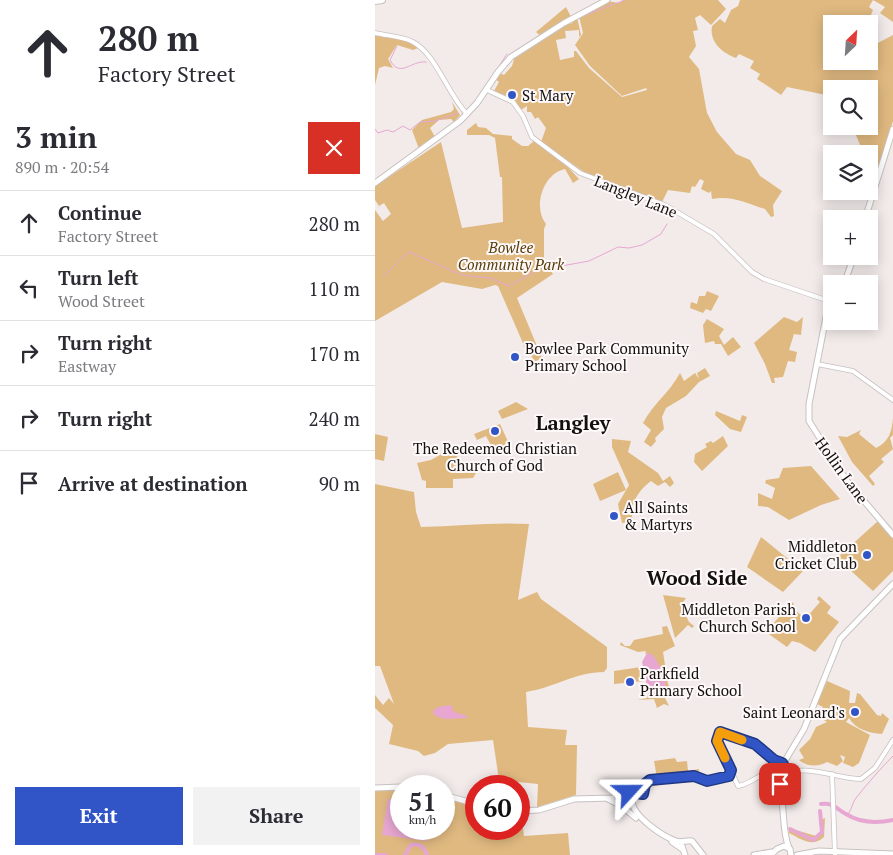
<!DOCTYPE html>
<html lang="en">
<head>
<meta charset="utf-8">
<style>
	body { margin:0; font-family:"PT Serif",serif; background:#f2f2f3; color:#2b2b33; height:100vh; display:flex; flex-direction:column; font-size:19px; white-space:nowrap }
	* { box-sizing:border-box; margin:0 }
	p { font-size:16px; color:#7c7c81 }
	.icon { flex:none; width:28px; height:28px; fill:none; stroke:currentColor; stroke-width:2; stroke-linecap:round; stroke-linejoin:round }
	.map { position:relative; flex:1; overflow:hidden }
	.panel { display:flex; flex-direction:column; background:#fff; width:375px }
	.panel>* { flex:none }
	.hud { background:#fff; color:#2b2b33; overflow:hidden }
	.needle { width:32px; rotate:25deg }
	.controls { position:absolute; left:448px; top:15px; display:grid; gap:10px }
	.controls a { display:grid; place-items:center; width:55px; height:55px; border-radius:0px; background:#fff; box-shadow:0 2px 12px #0003; font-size:25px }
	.speed { position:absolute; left:15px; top:775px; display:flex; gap:10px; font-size:25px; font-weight:700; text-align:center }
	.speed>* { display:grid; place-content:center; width:65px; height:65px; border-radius:50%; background:#fff; box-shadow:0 2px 12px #0003; line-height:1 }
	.speed small { font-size:12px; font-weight:400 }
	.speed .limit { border:8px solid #d22; background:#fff; color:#111 }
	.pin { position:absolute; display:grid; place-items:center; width:42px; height:42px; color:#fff; margin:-21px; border-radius:10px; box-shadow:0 2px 8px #0006 }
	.me { position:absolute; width:55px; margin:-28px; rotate:66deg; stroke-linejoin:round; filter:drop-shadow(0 0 4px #0008) }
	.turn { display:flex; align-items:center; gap:18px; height:105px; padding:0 15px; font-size:22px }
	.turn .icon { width:65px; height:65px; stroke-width:2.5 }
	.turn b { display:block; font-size:35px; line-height:42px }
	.round { display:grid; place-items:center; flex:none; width:52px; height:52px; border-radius:0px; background:#f2f2f3 }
	.overview { display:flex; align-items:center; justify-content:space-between; height:85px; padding:0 15px }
	h1 { font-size:30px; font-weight:600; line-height:38px }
	.primary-button { display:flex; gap:10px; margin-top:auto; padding:10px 15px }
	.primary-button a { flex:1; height:58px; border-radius:0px; background:#3155c6; color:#fff; font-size:20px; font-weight:600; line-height:58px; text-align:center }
	.primary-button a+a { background:#f2f2f3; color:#2b2b33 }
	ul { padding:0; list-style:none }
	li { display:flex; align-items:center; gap:15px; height:65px; padding:0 15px; border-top:1px solid #e1e1e2 }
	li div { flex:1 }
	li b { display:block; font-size:19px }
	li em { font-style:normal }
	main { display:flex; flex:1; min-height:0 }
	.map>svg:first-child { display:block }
	.green { fill:#e0b980 }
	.water { fill:#e7a7d2 }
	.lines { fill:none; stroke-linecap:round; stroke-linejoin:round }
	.stream { stroke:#e7a7d2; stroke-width:1 }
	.river { stroke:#e7a7d2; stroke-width:4 }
	.secondary-casing { stroke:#c7c1c0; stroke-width:5.5 }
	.primary-casing { stroke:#c7c1c0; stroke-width:7 }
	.highway-casing { stroke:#c7c1c0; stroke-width:8 }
	.secondary { stroke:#fff; stroke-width:4 }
	.primary { stroke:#fff; stroke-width:5 }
	.highway { stroke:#fff; stroke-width:6 }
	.route-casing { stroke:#203781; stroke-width:12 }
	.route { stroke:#3155c6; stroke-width:9 }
	.slow { stroke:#f59e0b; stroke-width:9 }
	.poi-dot { fill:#3155c6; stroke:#fef9f8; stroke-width:2 }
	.labels { text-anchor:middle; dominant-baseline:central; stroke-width:4; stroke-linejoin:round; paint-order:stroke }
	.poi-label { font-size:15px; fill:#120f0f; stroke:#fef9f8; text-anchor:start }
	.street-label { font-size:15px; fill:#120f0f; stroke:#fef9f8 }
	.park-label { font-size:15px; font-style:italic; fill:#573b09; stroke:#fef9f8 }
	.district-label { font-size:20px; font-weight:bold; fill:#120f0f; stroke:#fef9f8 }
</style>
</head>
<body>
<main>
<section class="panel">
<div class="hud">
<div class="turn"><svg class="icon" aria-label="ahead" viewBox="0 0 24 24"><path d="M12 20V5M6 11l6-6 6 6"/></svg><div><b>280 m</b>Factory Street</div></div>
</div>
<div class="overview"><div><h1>3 min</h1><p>890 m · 20:54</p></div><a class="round" style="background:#d93025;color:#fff"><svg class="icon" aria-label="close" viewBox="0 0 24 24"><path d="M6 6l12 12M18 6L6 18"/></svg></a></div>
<ul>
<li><svg class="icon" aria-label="ahead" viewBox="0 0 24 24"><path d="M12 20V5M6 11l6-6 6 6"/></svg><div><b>Continue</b><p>Factory Street</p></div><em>280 m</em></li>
<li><svg class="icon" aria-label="left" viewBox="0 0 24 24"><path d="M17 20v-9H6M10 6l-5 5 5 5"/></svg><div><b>Turn left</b><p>Wood Street</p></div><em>110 m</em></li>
<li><svg class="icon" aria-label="right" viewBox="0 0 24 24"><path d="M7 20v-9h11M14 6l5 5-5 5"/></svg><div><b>Turn right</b><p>Eastway</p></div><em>170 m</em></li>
<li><svg class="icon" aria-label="right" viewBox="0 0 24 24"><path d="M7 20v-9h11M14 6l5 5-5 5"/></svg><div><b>Turn right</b></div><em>240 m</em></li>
<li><svg class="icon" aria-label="arrive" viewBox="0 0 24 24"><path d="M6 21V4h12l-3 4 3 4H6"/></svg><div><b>Arrive at destination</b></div><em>90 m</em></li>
</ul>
<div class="primary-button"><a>Exit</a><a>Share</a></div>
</section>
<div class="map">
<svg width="518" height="855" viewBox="0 0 518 855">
	<rect width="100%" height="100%" fill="#f2ebea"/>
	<g class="green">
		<path d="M248 0H343L351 9 336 25 325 15 320 18 323 30 318 31 321 46 314 57 324 69 332 113 342 132 361 154 375 160 385 176 407 191 398 205 399 216 396 217 390 209C371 203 357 195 337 199L336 191 334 193 326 189 329 181 325 179 320 187 317 186 315 193 293 190 287 202 209 172 166 142 171 128 163 117 160 119 156 112H152V106L146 110 132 96 119 91 124 82 120 79 125 73 129 75 137 66 140 56 193 22 196 24 202 17 206 35 204 37V30L190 31 191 38 181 40 185 60 199 57V51H201L214 68 247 97 272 90 271 88 247 96 215 66 200 45 208 33 204 16 232 1 244 3Z"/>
		<path d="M365 0H518V22L505 13 510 7 498 0 494 7 498 10 492 24H456V61H494V36L499 45 518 35V121L495 195 473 197V191H494V154H489L477 126H494V89H456V96L412 87 406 95 382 79 385 74 375 68 379 61 364 54 361 58C349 54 334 43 337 26L345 19 350 23 356 10 363 6Z"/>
		<path d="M191 7 196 17 167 37 161 32Z"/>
		<path d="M0 34 30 40 43 48 38 50 22 45 13 59 18 68 10 66 4 68 0 85Z"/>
		<path d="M77 102 85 115 79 122 76 119 64 120 55 128 60 137 44 149 37 130 47 120 76 112 79 109Z"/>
		<path d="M101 123 103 127 111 128 118 134 137 136V139L147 146H153L159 141 190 164 204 179 198 183 190 169C169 173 157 206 171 224L169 229V259L178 274 142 298 167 358 159 362 154 350H151L123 286 120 285 107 289 67 282 0 321V210L8 221 16 214 9 203 4 206 0 200V186L66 142 87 228 128 222 127 177H125L120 138 114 135H92V130Z"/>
		<path d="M332 291 344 296 336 311 331 309 328 313 315 308 316 302 322 304 324 296H330Z"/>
		<path d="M409 317 422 322 428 317 426 335 419 334 414 350 422 352 420 362 413 361 408 377 399 378 400 383H397L390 364 379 343Z"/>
		<path d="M332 319 349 329 344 336 349 345 358 337 366 347 353 356 346 344H340L339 341 330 343 328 325Z"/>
		<path d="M330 368 335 376 324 382 311 396 291 408 287 417 289 429 280 438 281 441 276 447 269 442 276 430 268 423C278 404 295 392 305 373L309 381 320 373 324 379 322 373Z"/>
		<path d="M141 402 153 409 127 419 123 411Z"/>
		<path d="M341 411 365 421 367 415 372 417 366 432 355 429 340 415Z"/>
		<path d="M518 418V435L515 438 518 449 506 459 509 462 494 476 500 484 498 486 477 462 463 436 472 437 486 430 484 434 501 448C514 442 517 431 518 418Z"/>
		<path d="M125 424 135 446 120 453 111 436 102 440 99 434Z"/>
		<path d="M0 434 13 437 9 461 0 459Z"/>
		<path d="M348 436 353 446 327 471 319 462 320 454 332 447 330 444 336 441 338 443Z"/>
		<path d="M237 439 256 441 253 452 283 473 288 481 295 476 299 483 295 487 290 482 283 486 276 481C264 490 253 505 258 521L247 523 243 504 254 485 237 447Z"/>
		<path d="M77 448 90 469 99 467 101 473 98 478 78 479V488H51V481L47 480 42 463 56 460Z"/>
		<path d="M436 466 465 499 446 505 414 520 393 507 383 506V493L397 499 400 488 390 483 391 480 404 478 408 468Z"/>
		<path d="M243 472 251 490 225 501 218 484Z"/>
		<path d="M0 484 39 492 41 512 46 527C82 526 118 522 154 524L143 600 162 592 166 599 232 647V668L229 672C201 672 178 688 151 692L153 727 192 730 190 745H202L201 795 162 807 163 784 124 780 118 740 73 744 60 753 49 756 43 751 14 744 18 725 0 708V695L8 705 14 698 19 704 5 666H0Z"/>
		<path d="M503 521 518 538V571L498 591 462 558Z"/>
		<path d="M386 537 428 571 408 592 372 567Z"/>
		<path d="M288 595 311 598 306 605 314 622 319 626 317 628 313 625 300 638Z"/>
		<path d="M444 596 456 607 452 613 464 622 440 652 425 643 417 641 412 647 391 632 417 602 419 604 417 607 430 619 445 602 442 599Z"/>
		<path d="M292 626 300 646 288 652 293 684 296 689 290 698 294 706 289 704 282 708 279 699 262 700 272 698 274 690 280 696 273 653 270 654 271 651 263 652 245 645 246 642 250 646H255L259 640 288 634 287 627Z"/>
		<path d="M266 667 269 681 239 684V671Z"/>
		<path d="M452 681 475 691 474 703H480L482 693 485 694 502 715 506 716 507 713 514 719 507 734C494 733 480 729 474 718L471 722 495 735 484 763 478 767 468 763 470 757 465 755 468 761 462 766 452 762C444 767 432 767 424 760L429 758 424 750 435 739 441 727 452 722 438 713 440 710 446 712 448 707 442 704Z"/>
		<path d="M300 758 302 762 312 761 313 771 324 769V771L321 774 282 778 279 761Z"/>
		<path d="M26 789V829H69V798L101 806V829H144V813H146L149 836 193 833 195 855H0V790Z"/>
		<path d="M450 818 449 837C437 848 426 839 414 833V828L441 836 446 831 444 821Z"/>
	</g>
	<g class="water">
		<path d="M272 653 278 655 289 673 291 688 284 697C270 695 270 674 267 662Z"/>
		<path d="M76 705 79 712 92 716V718L69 719 59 715 58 711 63 707Z"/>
		<path d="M13 799 26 801V829H55L52 841 7 835Z"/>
	</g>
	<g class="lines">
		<g class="stream">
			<path d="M208 16 250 0"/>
			<path d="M22 46 15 60C25 79 36 60 51 62"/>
			<path d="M123 68 132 54"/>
			<path d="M0 129 3 133 12 130 18 132 28 126 35 130 45 122 60 121 83 113"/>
			<path d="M23 262 34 252 80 272 93 276 115 278 134 286 170 266 181 267 214 261 243 247 254 248 267 245 286 234 292 224"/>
			<path d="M8 277 21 264"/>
			<path d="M472 815C477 810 477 803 481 798 493 783 505 769 518 756"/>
		</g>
		<g class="river">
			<path d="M446 804C457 802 462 809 471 814 485 823 503 823 518 820"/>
			<path d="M415 829 438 840 447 832 445 811"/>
			<path d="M0 855H11"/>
			<path d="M30 855 36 845C45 843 49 847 52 855"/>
		</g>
		<g class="secondary-casing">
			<g id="secondary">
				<path d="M0 33C12 36 27 36 38 42 61 54 73 95 92 114"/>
				<path d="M112 90 138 102 148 116 157 137 205 173 290 205 339 234 377 272 389 279 451 300"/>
				<path d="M442 364 478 371 518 400"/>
				<path d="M393 756 395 766"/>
				<path d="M394 769C389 775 370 785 363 786L343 741 345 732 380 745 400 761"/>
				<path d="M410 774C434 764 462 779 486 779L500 768 518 740"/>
				<path d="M457 774 460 855"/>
				<path d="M255 793 268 794 273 780 319 776 335 781 349 778 356 773"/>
			</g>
		</g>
		<g class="primary-casing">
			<g id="primary">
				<path d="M0 183 85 121 102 103 123 72 136 57 189 23 232 0"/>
				<path d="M490 219 518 129"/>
				<path d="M469 284 479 256"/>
				<path d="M456 301 451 317 434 404V421L472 481 518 535"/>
				<circle cx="403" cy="770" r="9"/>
				<path d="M408 764 429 729 465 639 518 584"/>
				<path d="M400 778C412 798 405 826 414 848"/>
				<path d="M0 788 26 787"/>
				<path d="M69 795 101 804"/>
				<path d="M233 799 245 805 261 818"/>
				<path d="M257 802C259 817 287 836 301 841 306 843 312 840 317 841L328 855"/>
				<path d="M144 811 164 810 199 799 237 798 253 792 258 799 254 804 248 806"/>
				<path d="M297 842 307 849"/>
				<path d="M307 846 310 855"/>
				<path d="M379 855 397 852"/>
				<path d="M396 855 402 849 409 846 415 849 416 855"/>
				<path d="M422 855 444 851 518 854"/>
			</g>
		</g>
		<g class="highway-casing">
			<path id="highway" d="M0 1 7 0"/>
		</g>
		<use href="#secondary" class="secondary"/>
		<use href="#primary" class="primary"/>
		<use href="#highway" class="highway"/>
	</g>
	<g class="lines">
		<g class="route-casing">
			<path id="route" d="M254 792 268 794 270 784 275 780 319 776 332 781 354 776 356 770 342 741 345 732 380 744 399 760 407 763 412 771 405 784"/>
		</g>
		<use href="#route" class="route"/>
		<path class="slow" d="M350 758 342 741 345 732 367 740"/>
	</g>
	<g class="poi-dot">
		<circle cx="137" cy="95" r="5"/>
		<circle cx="140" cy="357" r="5"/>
		<circle cx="120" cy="431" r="5"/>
		<circle cx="239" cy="516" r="5"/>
		<circle cx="492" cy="555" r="5"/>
		<circle cx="431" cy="618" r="5"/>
		<circle cx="255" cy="682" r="5"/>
		<circle cx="480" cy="712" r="5"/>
	</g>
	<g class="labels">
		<g class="poi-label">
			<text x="147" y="95">St Mary</text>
			<text x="150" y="348">Bowlee Park Community<tspan x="150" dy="17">Primary School</tspan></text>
			<text x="120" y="448" text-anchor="middle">The Redeemed Christian<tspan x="120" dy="17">Church of God</tspan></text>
			<text x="249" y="507">All Saints<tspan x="249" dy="17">&amp; Martyrs</tspan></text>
			<text x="482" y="546" text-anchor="end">Middleton<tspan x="482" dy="17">Cricket Club</tspan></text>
			<text x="421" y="609" text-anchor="end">Middleton Parish<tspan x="421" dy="17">Church School</tspan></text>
			<text x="265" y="673">Parkfield<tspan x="265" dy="17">Primary School</tspan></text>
			<text x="470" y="712" text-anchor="end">Saint Leonard's</text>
		</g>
		<g class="street-label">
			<text transform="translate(261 196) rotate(22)">Langley Lane</text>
			<text transform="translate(467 470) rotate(54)">Hollin Lane</text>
		</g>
		<g class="park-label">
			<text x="136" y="247">Bowlee<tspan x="136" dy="17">Community Park</tspan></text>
		</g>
		<g class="district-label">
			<text x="198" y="422">Langley</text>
			<text x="322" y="577">Wood Side</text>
		</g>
	</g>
</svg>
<div class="controls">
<a><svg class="needle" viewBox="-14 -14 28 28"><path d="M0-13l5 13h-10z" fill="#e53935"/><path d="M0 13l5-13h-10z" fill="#7c7c81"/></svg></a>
<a><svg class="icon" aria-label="search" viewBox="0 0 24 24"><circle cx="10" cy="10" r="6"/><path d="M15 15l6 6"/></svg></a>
<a><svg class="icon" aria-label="layers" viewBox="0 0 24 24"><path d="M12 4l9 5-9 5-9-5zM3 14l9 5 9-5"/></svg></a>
<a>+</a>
<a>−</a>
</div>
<div class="speed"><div>51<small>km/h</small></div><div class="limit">60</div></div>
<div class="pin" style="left:405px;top:784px;background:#d93025"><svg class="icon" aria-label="arrive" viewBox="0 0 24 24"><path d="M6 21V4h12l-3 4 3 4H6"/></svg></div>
<svg class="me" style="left:254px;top:792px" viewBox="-20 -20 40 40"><path d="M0-17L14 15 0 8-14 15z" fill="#3155c6" stroke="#fff" stroke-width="4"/></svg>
</div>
</main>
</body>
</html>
